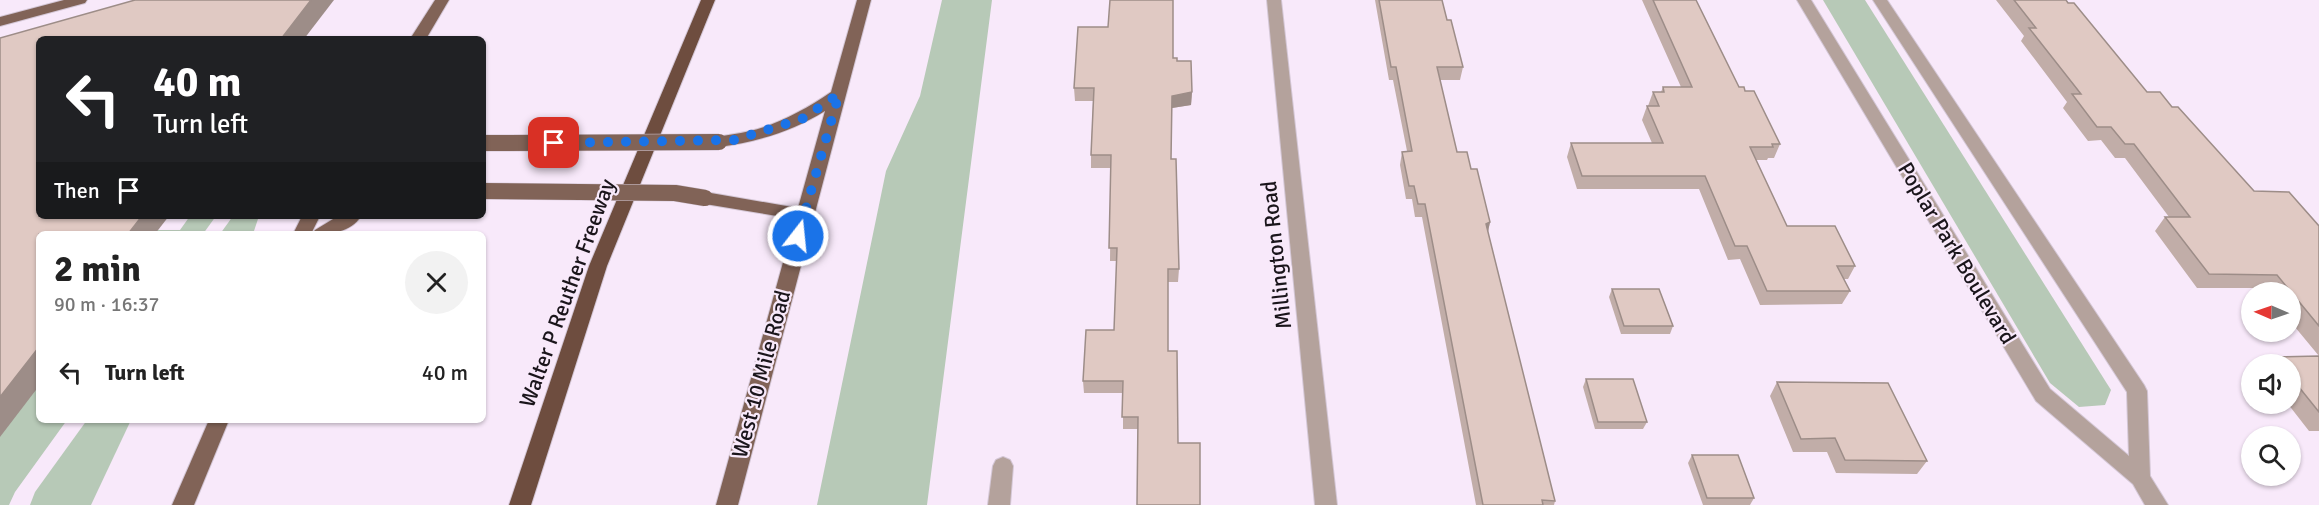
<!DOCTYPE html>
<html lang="en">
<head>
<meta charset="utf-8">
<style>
	body { margin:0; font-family:Signika,sans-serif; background:#f2f2f2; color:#222; height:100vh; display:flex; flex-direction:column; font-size:22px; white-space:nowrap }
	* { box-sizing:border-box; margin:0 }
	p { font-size:20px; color:#767676 }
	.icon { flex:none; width:33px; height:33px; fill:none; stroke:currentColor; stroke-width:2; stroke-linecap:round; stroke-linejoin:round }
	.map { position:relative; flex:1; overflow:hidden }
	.panel { position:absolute; left:36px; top:231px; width:450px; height:192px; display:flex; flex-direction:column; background:#fff; border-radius:9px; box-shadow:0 2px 4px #0004 }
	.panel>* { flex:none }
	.guide { position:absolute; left:36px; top:36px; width:450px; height:183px; border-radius:9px; box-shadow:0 2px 4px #0004; background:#202124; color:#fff; overflow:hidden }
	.needle { width:39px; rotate:272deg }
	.fabs { position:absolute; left:2241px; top:282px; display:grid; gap:12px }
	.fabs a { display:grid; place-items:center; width:60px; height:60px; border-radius:50%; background:#fff; box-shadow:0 2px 4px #0004; font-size:30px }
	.pin { position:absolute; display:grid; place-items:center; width:51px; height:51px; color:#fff; margin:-26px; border-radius:12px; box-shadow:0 3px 9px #0006 }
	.me { position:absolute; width:66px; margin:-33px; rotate:16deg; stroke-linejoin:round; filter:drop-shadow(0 0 4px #0008) }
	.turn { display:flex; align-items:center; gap:21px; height:126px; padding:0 18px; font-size:27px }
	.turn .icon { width:78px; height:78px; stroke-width:2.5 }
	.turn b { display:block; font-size:42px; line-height:51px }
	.then { display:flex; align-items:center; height:57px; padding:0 18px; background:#0003; gap:12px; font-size:22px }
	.round { display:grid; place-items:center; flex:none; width:63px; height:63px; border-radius:32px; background:#f2f2f2 }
	.head { display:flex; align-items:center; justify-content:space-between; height:102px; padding:0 18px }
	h1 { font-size:36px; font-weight:800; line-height:45px }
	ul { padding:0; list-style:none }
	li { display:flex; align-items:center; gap:18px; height:78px; padding:0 18px }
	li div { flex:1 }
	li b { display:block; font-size:22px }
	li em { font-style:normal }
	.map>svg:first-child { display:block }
	.green { fill:#b7c9b7 }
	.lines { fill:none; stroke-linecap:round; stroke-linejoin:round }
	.minor-casing { stroke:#d4c7d6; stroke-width:2 }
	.major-casing { stroke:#d4c7d6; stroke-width:2 }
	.highway-casing { stroke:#d4c7d6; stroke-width:2 }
	.minor { fill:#b4a29c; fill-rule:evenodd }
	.major { fill:#816357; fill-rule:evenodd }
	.highway { fill:#6e4d3f; fill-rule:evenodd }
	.major-bridge-casing { stroke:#d4c7d6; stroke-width:17; stroke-linecap:butt }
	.major-bridge { stroke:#816357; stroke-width:16 }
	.wall { fill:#c1ada8 }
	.shaded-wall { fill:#9d8d88 }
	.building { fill:#e0c9c3; stroke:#9d8d88; stroke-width:1.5 }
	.route { stroke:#1a73e8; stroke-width:10; stroke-dasharray:0 18 }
	.labels { text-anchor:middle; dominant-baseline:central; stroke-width:4.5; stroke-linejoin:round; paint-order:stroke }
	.street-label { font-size:22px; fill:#1a151b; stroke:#f8e9fa }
</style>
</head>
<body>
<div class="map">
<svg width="2319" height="505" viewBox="0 0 2319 505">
	<rect width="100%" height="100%" fill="#f8e9fa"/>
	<g class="green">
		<path d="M942 0H992L927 505H817L886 171 920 96Z"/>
		<path d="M1823 0H1865L2111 390 2105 405 2079 407 2050 383Z"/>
		<path d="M190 216H216L203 234H39V420H67L15 492 9 505H0V230H180Z"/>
		<path d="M233 216H259L253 234H220Z"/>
		<path d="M87 420H131L91 505H30L35 492Z"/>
	</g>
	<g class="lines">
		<g class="minor-casing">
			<g id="minor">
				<path d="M1267 0H1281L1337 505H1315Z"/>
				<path d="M1797 0H1811L2050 389 2129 456 2127 392 1873 0H1887L2144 385 2147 391 2150 476 2168 505H2145L2133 484 2036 401Z"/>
				<path d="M1003 457 1010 460 1013 466 1010 505H988L993 466 996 460Z"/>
			</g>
		</g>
		<g class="major-casing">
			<g id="major">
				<path d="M64 0H87L85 3 0 26V17Z"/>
				<path d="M435 0H449L426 39H410Z"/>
				<path d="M857 0H871L738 505H716L795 219 705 204 699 202 696 198 699 194 705 192 798 208 825 111C793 131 757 142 719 147L713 146 711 142 713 138C725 135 738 134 750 131 779 124 806 109 831 92Z"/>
				<path d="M302 216H320L311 234H293Z"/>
				<path d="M338 216H361C351 233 329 234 312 234L315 230Z"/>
				<path d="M209 420H229L194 505H172Z"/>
			</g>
		</g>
		<g class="highway-casing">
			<path id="highway" d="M701 0H715L607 266 531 505H509L589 266Z"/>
		</g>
		<use href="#minor" class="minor"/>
		<use href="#major" class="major"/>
		<use href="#highway" class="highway"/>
		<g class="major-bridge-casing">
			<g id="major-bridge">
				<path d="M483 143 719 142"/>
				<path d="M483 191 675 193 705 198"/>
			</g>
		</g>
		<use href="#major-bridge" class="major-bridge"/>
	</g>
	<g class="wall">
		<path d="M1375 0H1442L1447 20 1463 67 1460 80H1440L1457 152 1471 169 1490 222 1488 232 1555 501 1554 505H1476L1422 217H1415L1412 199H1406L1400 165 1402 152 1407 151 1393 80H1389Z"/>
		<path d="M1642 0H1696L1739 87 1745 91 1780 144 1774 158H1768L1767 160H1756L1787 226 1855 266 1848 279H1844L1850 291 1842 304 1760 305 1740 259 1728 260 1699 189H1577L1567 157 1571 143H1652L1642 120 1647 106H1648L1653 92H1661L1663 87H1681Z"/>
		<path d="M1996 0H2066L2147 92 2172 107 2254 191 2319 226V431H2309L2288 404H2290V364L2319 356 2290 321V292H2268L2265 288H2197L2155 231 2165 217H2169L2125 158H2115L2101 140 2088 141 2063 108 2067 102 2021 41 2024 36Z"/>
		<path d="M1173 58 1177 61 1192 92 1191 105 1172 108 1171 159 1179 269 1178 282H1168V351L1178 443 1200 505 1138 429H1123V393H1084L1083 381 1114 330 1117 261H1110L1111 168H1091V155L1093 101H1075L1074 88Z"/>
		<path d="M1612 289 1673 326 1670 334H1621L1609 297Z"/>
		<path d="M2275 357 2282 364H2268Z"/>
		<path d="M1586 379 1647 422 1643 429H1595L1583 387Z"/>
		<path d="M1777 382 1927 461 1917 474 1836 473 1827 452H1793L1770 396Z"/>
		<path d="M1692 455 1754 498 1750 505H1703L1688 463Z"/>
	</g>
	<g class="shaded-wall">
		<path d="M311 0H334L304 39H281Z"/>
		<path d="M1192 92 1191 105 1172 108V96Z"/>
		<path d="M142 216H169L155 234H128Z"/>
		<path d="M1490 222 1487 236 1486 224Z"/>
		<path d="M39 347V386L0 437V397Z"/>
	</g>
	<g class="building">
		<path d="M135 0H311L281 39H39V216H142L128 234H39V347L0 397V38Z"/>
		<path d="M1110 0H1173V58H1177V61H1191L1192 92 1172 96 1171 159H1176L1179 269H1168V351H1177L1178 443H1200V505H1137L1138 417H1122L1123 381H1083L1086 330H1114L1117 248H1109L1111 155H1091L1094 88H1074L1078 27H1108Z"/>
		<path d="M1379 0H1442L1447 20H1451L1463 67H1437L1457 152H1467L1471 169H1477L1490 222 1486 224 1555 501 1542 500 1543 505H1483L1425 204H1418L1414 186H1409L1402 152 1412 151 1396 67H1391Z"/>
		<path d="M1653 0H1696L1739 87H1744L1745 91H1754L1780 144H1772L1773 147H1750L1787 226H1835L1855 266H1837L1850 291H1767L1747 246H1735L1705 176H1582L1571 143H1663L1647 106H1659L1653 92H1664L1663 87H1692Z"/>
		<path d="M2014 0H2066L2068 3H2074L2147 92H2160L2172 107H2178L2254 191 2289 192 2319 226V326L2277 275 2209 274 2165 217H2190L2134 144H2125L2111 127H2097L2072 94H2081L2029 28H2036Z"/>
		<path d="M1612 289H1659L1673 326H1624Z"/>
		<path d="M2319 356V412L2290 376V364H2282L2275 357Z"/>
		<path d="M1586 379H1633L1647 422H1598Z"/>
		<path d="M1777 382 1888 383 1927 461 1845 460 1835 438 1801 439Z"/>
		<path d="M1692 455H1738L1754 498H1707Z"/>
	</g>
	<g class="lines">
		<path class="route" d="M554 143 734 140 802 119 839 94 798 236"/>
	</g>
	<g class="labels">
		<g class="street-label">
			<text transform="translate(1957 253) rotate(59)">Poplar Park Boulevard</text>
			<text transform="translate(1276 255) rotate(-96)">Millington Road</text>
			<text transform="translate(567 293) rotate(-70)">Walter P Reuther Freeway</text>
			<text transform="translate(761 374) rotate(-75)">West 10 Mile Road</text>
		</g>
	</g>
</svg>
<div class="fabs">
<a><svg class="needle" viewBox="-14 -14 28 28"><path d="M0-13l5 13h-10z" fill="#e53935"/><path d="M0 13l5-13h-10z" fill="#767676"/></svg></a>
<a><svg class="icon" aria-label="sound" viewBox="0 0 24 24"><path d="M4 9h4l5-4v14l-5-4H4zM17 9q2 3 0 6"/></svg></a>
<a><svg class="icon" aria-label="search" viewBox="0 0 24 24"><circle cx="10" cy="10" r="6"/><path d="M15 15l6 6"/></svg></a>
</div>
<div class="pin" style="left:554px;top:143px;background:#d93025"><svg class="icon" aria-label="arrive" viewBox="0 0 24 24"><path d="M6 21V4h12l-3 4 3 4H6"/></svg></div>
<svg class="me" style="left:798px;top:236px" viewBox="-20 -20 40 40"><circle r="17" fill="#1a73e8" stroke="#fff" stroke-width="3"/><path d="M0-11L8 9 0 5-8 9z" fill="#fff"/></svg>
<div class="guide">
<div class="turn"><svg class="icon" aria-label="left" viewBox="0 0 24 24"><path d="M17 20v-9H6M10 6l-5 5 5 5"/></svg><div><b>40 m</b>Turn left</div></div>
<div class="then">Then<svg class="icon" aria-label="arrive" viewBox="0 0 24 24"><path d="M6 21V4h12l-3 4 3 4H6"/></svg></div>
</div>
<section class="panel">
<div class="head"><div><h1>2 min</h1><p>90 m · 16:37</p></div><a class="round"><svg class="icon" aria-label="close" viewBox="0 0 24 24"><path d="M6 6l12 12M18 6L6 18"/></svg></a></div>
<ul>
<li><svg class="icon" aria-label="left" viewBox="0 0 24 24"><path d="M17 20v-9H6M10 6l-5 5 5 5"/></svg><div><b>Turn left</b></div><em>40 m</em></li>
</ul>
</section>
</div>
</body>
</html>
